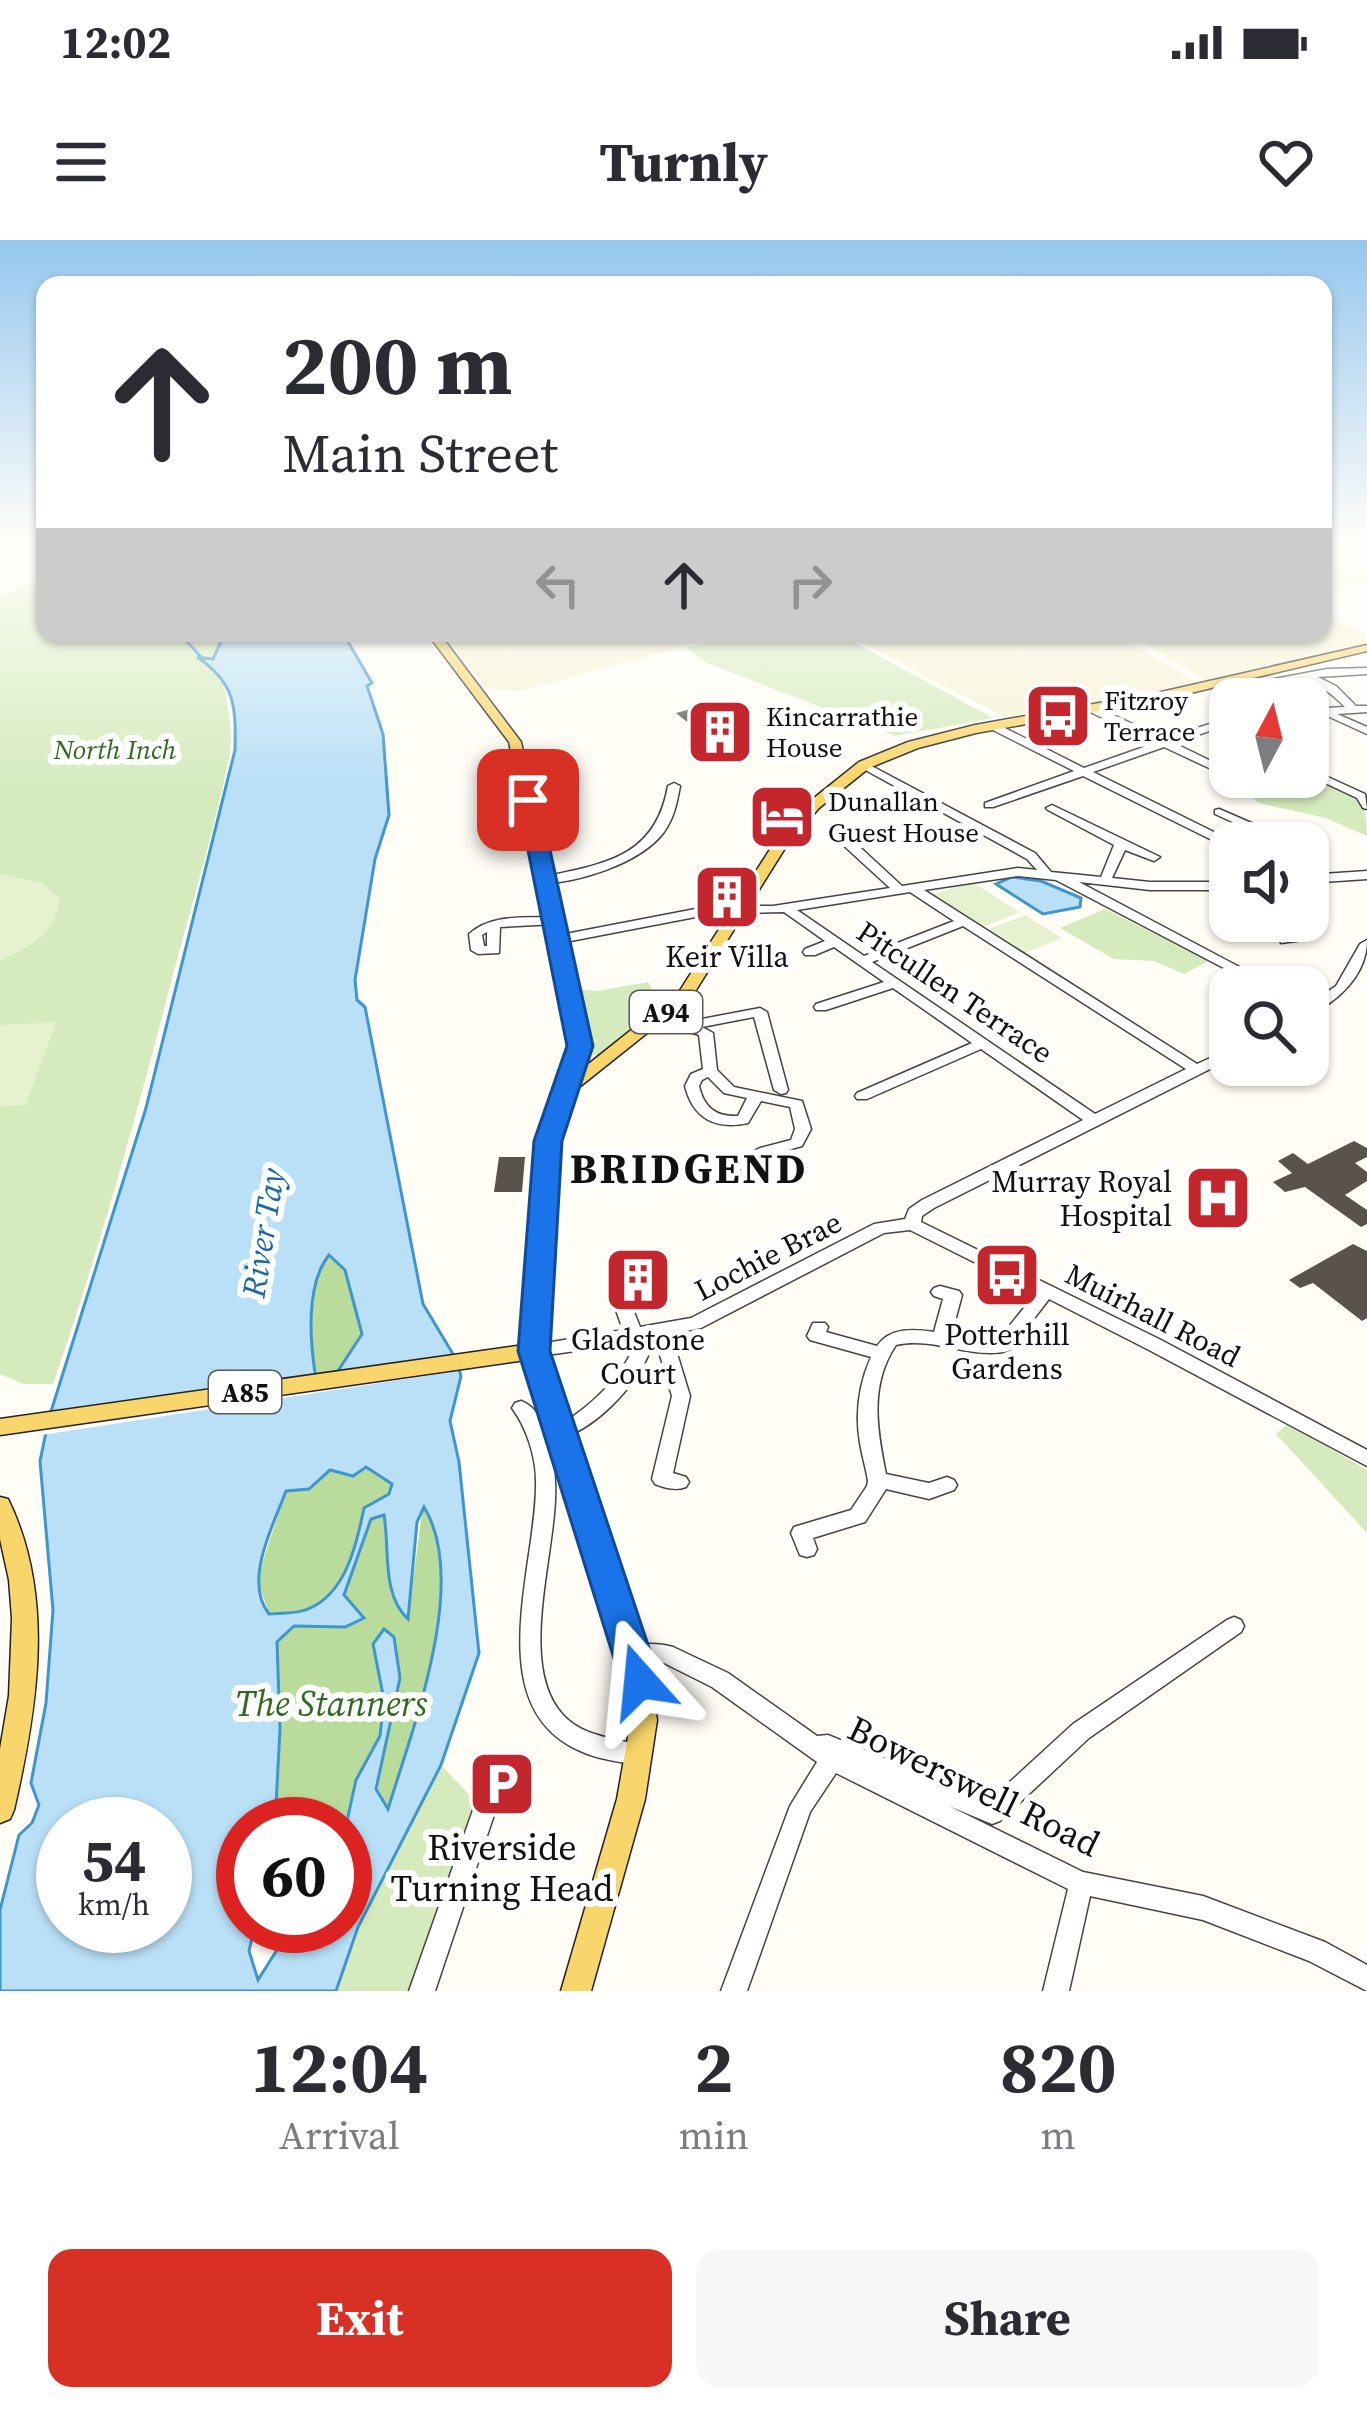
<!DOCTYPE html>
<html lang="en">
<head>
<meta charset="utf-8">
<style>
	body { margin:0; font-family:"Source Serif 4",serif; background:#f7f7f7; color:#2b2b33; height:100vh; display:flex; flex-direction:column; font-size:45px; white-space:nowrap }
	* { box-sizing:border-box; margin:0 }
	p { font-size:39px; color:#7c7c81 }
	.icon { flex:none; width:66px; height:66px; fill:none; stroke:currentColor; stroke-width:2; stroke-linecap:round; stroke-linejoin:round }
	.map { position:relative; height:1751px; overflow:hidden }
	.drawer { display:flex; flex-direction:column; background:#fff; flex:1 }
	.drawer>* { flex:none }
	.guide { position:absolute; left:36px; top:36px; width:1296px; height:366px; border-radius:24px; box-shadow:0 3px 9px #0004; background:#fff; color:#2b2b33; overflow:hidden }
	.needle { width:78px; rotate:7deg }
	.controls { position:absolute; left:1209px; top:438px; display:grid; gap:24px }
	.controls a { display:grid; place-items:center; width:120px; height:120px; border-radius:24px; background:#fff; box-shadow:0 3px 9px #0004; font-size:60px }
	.speed { position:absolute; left:36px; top:1557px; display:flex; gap:24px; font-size:60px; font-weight:700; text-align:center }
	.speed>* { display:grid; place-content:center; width:156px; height:156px; border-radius:50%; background:#fff; box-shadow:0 3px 9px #0004; line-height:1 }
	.speed small { font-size:30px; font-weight:400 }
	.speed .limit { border:18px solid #d22; background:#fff; color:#111 }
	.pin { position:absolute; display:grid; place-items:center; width:102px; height:102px; color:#fff; margin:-51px; border-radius:24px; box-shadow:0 6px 18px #0006 }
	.me { position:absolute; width:132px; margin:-66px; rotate:342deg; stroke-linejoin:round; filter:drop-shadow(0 0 9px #0008) }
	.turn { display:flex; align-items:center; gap:42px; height:252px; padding:0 48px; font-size:54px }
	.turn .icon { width:156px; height:156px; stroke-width:2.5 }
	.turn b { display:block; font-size:84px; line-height:102px }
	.lanes { display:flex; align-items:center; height:114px; padding:0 48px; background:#0003; justify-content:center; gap:60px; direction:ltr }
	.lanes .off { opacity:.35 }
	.eta { display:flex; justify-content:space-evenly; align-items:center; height:204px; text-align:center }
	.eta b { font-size:72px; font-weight:700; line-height:84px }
	.primary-button { display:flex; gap:24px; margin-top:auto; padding:24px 48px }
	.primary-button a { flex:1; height:138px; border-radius:24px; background:#d93025; color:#fff; font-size:48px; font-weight:700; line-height:138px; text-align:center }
	.primary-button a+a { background:#f7f7f7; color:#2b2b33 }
	.status { display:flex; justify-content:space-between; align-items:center; height:84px; padding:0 60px; background:#fff; direction:ltr }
	.status svg { height:33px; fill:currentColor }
	header { display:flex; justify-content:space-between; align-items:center; height:156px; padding:0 48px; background:#fff; font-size:54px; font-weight:700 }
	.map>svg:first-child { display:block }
	.farmland { fill:#f6f3d4 }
	.green { fill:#d5ebbd }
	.forest { fill:#b9dc9c }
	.pitch { fill:#e6f2cf }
	.water { fill:#b9e0f7; stroke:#3f96cf; stroke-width:3; fill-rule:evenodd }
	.pier { fill:#fffdf5 }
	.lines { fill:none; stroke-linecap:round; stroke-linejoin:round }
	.stream { stroke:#3f96cf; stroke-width:3 }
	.building { fill:#5a524d }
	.minor-casing { stroke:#444; stroke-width:3 }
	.major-casing { stroke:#222; stroke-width:3 }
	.minor { fill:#fff; fill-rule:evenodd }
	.major { fill:#f9d66b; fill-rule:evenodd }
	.route { fill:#1a73e8; stroke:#114b97; stroke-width:3 }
	.labels { text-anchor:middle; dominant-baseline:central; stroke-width:12; stroke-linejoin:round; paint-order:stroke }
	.far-poi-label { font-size:27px; fill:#111; stroke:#fff; text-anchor:start }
	.far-park-label { font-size:27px; font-style:italic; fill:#2f6b1f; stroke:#fff }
	.shield { fill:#fff; stroke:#585858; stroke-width:3 }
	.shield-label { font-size:27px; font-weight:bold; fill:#111 }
	.poi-label { font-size:30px; fill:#111; stroke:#fff }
	.street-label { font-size:30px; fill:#111; stroke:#fff }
	.water-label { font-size:33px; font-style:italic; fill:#1768a6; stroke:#fff }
	.near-park-label { font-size:36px; font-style:italic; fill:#2f6b1f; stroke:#fff }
	.near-street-label { font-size:36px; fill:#111; stroke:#fff }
	.near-poi-label { font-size:36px; fill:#111; stroke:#fff }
	.district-label { font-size:42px; font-weight:bold; letter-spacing:3px; fill:#111; stroke:#fff }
</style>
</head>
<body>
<div class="status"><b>12:02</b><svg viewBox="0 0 49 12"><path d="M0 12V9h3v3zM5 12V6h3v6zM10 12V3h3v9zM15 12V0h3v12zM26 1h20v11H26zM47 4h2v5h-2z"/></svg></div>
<header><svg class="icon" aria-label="menu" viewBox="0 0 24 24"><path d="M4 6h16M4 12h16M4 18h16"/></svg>Turnly<svg class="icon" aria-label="heart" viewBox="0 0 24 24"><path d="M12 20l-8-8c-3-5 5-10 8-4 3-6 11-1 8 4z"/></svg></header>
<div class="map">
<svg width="1367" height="1751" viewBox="0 0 1367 1751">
	<rect width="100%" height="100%" fill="#fffdf5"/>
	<g class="farmland">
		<path d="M1323 301H1367V344L1335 346 1323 338Z"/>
		<path d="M1323 374 1367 395V404L1210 443 1128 393H1323Z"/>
		<path d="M441 393H736L519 451 487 448Z"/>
		<path d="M843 393H1116L1200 445 1005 477Z"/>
	</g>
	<g class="green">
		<path d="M37 341 45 342V393H223C213 437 238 475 229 518 214 591 193 660 174 731 138 870 100 1008 53 1144H24L0 1134V356Z"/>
		<path d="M742 393H837L993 478 895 496 705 422 686 408Z"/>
		<path d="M1308 531C1350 550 1367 544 1367 596L1326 578 1258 563 1234 537H1308Z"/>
		<path d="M1105 669 1209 721 1184 734 1154 721 1114 719 1060 688Z"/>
		<path d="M648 742 662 767 599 816 584 813 569 748 597 751Z"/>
		<path d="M1288 1184 1367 1230V1293L1276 1194Z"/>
		<path d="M441 1525 477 1563 412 1751H336L358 1687Z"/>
	</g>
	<g class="forest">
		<path d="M329 1015 343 1027 362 1094 334 1137 316 1140C310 1103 305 1046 329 1015Z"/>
		<path d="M366 1227 393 1244 389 1254 364 1268C357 1303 345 1354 308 1370 297 1374 281 1373 269 1374L257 1339 286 1251 309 1249 330 1230 353 1236Z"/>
		<path d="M423 1266C470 1343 411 1490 387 1571L376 1550 400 1437 373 1404 384 1460 380 1496 356 1540 345 1590V1584H275L280 1489 277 1401 294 1386 344 1387 363 1377 344 1355 372 1278 384 1274 391 1354 408 1378Z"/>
	</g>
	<g class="pitch">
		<path d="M0 634 42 643 59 657C59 692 30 708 0 720Z"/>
		<path d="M970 641 1020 672 983 687 933 655Z"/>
		<path d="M1025 675 1062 698 1023 714 986 690Z"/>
		<path d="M56 782 26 865 0 866V785Z"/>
	</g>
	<g class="water">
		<path d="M225 393H343L372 443 367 446 383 494 389 575 375 619 355 740 357 760 365 767 423 1064 456 1119 461 1136 450 1181 459 1222 479 1413 441 1525 358 1687 336 1751H0V1670L19 1595 32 1583 39 1565 31 1543 46 1463 53 1370 40 1221 49 1178 146 868 235 510C236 465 235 443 197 417L213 419ZM329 1015 345 1030 362 1094 334 1137 316 1139C310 1103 305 1045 329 1015ZM366 1227 392 1244 389 1254 364 1268C357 1303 346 1354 308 1369 297 1374 281 1373 269 1374 243 1341 273 1286 286 1251L309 1249 330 1230 353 1236ZM424 1267C470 1342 412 1490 388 1569L376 1549 400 1438 394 1397 384 1389 373 1404 384 1460 380 1496 356 1540 345 1590V1686H292L258 1740 249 1711 255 1686H243V1584H275L280 1489 277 1402 294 1386 345 1387 364 1378 344 1355 371 1279 384 1275C390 1308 381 1354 408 1379L417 1282ZM63 1584H165V1686H63Z"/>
		<path d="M1012 637 1041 641 1081 658 1080 667 1043 674 996 644Z"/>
	</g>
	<path class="pier" d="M461 1116 465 1130 42 1195 43 1177Z"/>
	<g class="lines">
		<path class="stream" d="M179 393 202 418"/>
	</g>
	<g class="building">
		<path d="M691 469 743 502 733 505 743 512 729 516 676 473Z"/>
		<path d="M1354 901 1367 908V917L1355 923 1367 932V941L1345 955 1367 970V984L1361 987 1305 947 1285 952 1273 942 1292 933 1278 921 1293 913 1308 924Z"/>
		<path d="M499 917H525L522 952H494Z"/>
		<path d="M1353 1004 1367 1011V1078L1362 1081 1313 1043 1300 1048 1289 1040Z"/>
		<path d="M633 1016H653L660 1057H648V1046L617 1045 616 1033 633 1032Z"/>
	</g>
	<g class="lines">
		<g class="minor-casing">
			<g id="minor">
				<path d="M1367 428V434L1318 437 1336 446 1356 466H1367V472L1337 474 1367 487V494L1323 474 1308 475V469L1345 467C1309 431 1299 440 1253 449L1248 446 1253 443 1327 429Z"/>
				<path d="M1086 466H1094L1165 499 1230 477V484L1174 503 1215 523 1230 522V528H1209L1164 507 1093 532 1234 602 1230 603V609L1083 536 993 567H985V563L1074 531 987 487V483H995L1084 528 1155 503 1086 470Z"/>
				<path d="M864 522 1035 613 1051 632 1101 637 1114 605 1048 570 1046 568 1052 565 1160 617 1154 621 1125 610 1112 638 1150 642H1230V650H1150L1079 642 1277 747H1260L1056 640 1018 636 924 650 1197 824 1230 809V819L934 968 922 976 921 982 1161 1100 1367 1210V1226L1149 1110 1049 1059 1009 1111C970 1120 935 1096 896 1105 869 1145 877 1190 886 1234L929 1243 947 1237 954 1240 957 1245 954 1250 929 1259 886 1249 865 1282 813 1298 817 1309 814 1315 807 1317 800 1315 791 1293 794 1287 851 1270 867 1246 868 1241C866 1228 862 1216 860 1203 855 1174 859 1144 871 1117L810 1100 807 1096 813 1083H825L828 1087 826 1092 877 1106C890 1087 914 1089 934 1092L943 1059 934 1056 931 1052 934 1048 940 1046 959 1051 962 1055 951 1096 976 1101 998 1100 1036 1053 910 990 884 993 701 1088 671 1094 690 1156 673 1233 686 1237 689 1242 686 1247C676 1251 665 1248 655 1244L652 1239 672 1156 655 1098C642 1140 602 1184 561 1199L554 1197 552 1192C558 1185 566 1181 575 1175 600 1157 625 1131 636 1102L534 1117 528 1116 525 1111 528 1106 534 1105 623 1090 610 1053 613 1049H625L640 1087 691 1078 874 984 905 979 909 969 922 960 1083 880 981 809 867 859H857L855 856 857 853 972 803 893 748 826 770H816L814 767 816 764 884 742 834 707 815 715H805L803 712 805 709 825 701 784 672 711 674 555 704 549 700 555 696 711 666H773L890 648 842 604 840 601 846 597 850 598 902 646 1018 628 1037 630 1027 619 860 527 859 525ZM910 652 954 681 864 716 797 670ZM963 686 1186 829 1095 874 872 722Z"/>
				<path d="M1308 528 1365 554 1367 569 1363 568 1357 558 1308 535Z"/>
				<path d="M674 543 680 546C677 563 674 578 664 592 640 624 577 643 539 644V638C601 624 655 620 668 546Z"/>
				<path d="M1219 569 1256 585 1258 587 1256 589H1248L1215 574V570Z"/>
				<path d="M1367 631V639L1308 643V635Z"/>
				<path d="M551 677 557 681 556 684 500 687 499 713 478 714 471 710 469 694C491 674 523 678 551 677ZM487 692V706H484L482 695Z"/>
				<path d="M1274 681H1289L1309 696 1303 700 1281 703 1280 700 1281 697 1292 695Z"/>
				<path d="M1367 700C1367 735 1338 762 1308 775V765L1336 746 1360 704Z"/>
				<path d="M760 768 767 772 788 850 786 853 781 854 774 850 754 777 702 787 713 793 717 830 734 847 802 861 811 889 802 906 770 915 725 937 719 936 717 932 719 928 760 908 791 900 795 889 790 867 761 861 748 883C716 890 693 879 685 846L691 834 703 829 699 795 654 780 652 777 659 773 686 782ZM708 837 724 853 747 858 738 876C715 877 704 867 699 846L702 840Z"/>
				<path d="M521 1161C538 1168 540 1180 545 1197 550 1211 555 1226 555 1242 559 1306 515 1423 563 1475 585 1499 618 1497 647 1508L650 1515 647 1522 639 1525C621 1522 602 1520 585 1513 478 1472 536 1328 536 1246 537 1219 527 1188 512 1168L515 1163Z"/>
				<path d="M1234 1377 1241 1380 1244 1386 1241 1392 1089 1498 1000 1581 992 1584 949 1566 1083 1632 1203 1656 1325 1702 1367 1725V1751L1309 1721 1203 1680 1090 1656 1069 1751H1043L1068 1649 836 1533 810 1572 747 1751H721L790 1566 817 1522 712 1447 664 1423H634L627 1421 623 1414 627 1407C640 1403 660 1403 673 1407L728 1433 817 1496 828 1495 989 1561 1073 1484 1227 1380Z"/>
				<path d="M495 1529 503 1532 506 1539 435 1751H409L484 1539 487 1532Z"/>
			</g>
		</g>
		<g class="major-casing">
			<g id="major">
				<path d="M427 393H439L521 502 589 806 581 830 679 752 776 600 809 562 859 522 908 502 975 485 1161 452 1367 405V411L1161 460 976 493 918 508 869 528 819 568 787 605 691 758 573 852 557 901 545 1111 647 1414 657 1480 645 1559 591 1751H561L617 1559 631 1480 621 1414 526 1120 0 1195V1179L524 1105 539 901 571 806 509 502Z"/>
				<path d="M0 1257 8 1259C56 1357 37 1469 14 1570L10 1579 0 1583V1509L9 1456 12 1378 9 1340 0 1299Z"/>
			</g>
		</g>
		<use href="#minor" class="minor"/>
		<use href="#major" class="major"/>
	</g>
	<linearGradient id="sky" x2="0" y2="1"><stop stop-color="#95c6ee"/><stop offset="0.55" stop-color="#fffefa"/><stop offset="1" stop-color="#fffefa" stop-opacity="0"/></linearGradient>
	<rect width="1367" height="546" fill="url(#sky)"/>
	<path class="route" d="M528 554 539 560 593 806 562 901 550 1111 660 1441 654 1453 640 1458 626 1453 621 1441 518 1111 534 901 567 806 518 560Z"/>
	<defs>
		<g id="bus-square" transform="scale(3.45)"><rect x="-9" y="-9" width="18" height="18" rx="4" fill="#c4262e" stroke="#fff"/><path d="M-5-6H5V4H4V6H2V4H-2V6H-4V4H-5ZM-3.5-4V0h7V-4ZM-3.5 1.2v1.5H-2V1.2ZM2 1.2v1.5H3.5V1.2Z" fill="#fff"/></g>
		<g id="building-square" transform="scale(3.45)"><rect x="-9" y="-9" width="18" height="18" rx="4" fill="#c4262e" stroke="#fff"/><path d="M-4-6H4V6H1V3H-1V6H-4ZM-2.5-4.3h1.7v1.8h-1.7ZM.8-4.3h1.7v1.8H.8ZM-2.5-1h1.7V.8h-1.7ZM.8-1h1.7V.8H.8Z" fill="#fff"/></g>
		<g id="hotel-square" transform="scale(3.45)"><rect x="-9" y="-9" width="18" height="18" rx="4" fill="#c4262e" stroke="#fff"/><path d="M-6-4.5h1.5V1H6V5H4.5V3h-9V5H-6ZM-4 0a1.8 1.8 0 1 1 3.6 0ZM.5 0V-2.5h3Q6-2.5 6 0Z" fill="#fff"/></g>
		<g id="hospital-square" transform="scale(3.45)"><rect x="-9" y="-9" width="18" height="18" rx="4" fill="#c4262e" stroke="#fff"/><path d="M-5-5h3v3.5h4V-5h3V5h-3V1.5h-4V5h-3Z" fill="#fff"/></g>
		<g id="parking-square" transform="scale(3.45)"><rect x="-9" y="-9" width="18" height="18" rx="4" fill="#c4262e" stroke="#fff"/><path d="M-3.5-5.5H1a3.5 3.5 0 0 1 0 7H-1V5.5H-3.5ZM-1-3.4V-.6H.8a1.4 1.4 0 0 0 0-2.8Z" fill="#fff"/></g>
	</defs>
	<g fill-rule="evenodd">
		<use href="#bus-square" x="1058" y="476"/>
		<use href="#building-square" x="720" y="492"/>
		<use href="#hotel-square" x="782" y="577"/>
		<use href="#building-square" x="727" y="657"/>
		<use href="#hospital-square" x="1218" y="958"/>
		<use href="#bus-square" x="1007" y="1035"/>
		<use href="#building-square" x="638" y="1040"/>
		<use href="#parking-square" x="502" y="1544"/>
	</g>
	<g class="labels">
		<g class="far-poi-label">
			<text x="1104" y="460">Fitzroy<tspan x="1104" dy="31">Terrace</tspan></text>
			<text x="766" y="476">Kincarrathie<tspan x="766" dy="31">House</tspan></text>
			<text x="828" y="561">Dunallan<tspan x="828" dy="31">Guest House</tspan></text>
		</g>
		<g class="far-park-label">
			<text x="115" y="509">North Inch</text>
		</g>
		<g class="shield">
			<rect x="630" y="751" width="72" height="42" rx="9"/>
			<rect x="209" y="1131" width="72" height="42" rx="9"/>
		</g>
		<g class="shield-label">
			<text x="666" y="772">A94</text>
			<text x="245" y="1152">A85</text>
		</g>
		<g class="poi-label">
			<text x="727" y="716">Keir Villa</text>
			<text x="1172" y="941" text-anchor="end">Murray Royal<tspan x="1172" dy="34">Hospital</tspan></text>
			<text x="1007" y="1094">Potterhill<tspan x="1007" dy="34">Gardens</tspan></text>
			<text x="638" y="1099">Gladstone<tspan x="638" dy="34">Court</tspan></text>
		</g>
		<g class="street-label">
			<text transform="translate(955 752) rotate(34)">Pitcullen Terrace</text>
			<text transform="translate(768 1016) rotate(-27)">Lochie Brae</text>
			<text transform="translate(1153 1075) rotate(27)">Muirhall Road</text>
		</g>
		<g class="water-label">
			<text transform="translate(263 993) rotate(-81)">River Tay</text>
		</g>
		<g class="near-park-label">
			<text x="331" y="1463">The Stanners</text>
		</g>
		<g class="near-street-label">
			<text transform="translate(974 1546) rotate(26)">Bowerswell Road</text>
		</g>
		<g class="near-poi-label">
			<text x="502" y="1607">Riverside<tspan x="502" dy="41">Turning Head</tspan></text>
		</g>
		<g class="district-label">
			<text x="689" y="928">BRIDGEND</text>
		</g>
	</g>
</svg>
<div class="controls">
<a><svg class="needle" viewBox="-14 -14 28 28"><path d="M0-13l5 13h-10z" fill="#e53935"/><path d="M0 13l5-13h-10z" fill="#7c7c81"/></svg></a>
<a><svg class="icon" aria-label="sound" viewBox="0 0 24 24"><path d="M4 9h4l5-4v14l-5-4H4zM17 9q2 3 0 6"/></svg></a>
<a><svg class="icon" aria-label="search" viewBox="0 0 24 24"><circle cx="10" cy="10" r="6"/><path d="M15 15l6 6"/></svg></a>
</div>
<div class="speed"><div>54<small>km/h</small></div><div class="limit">60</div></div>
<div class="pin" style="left:528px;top:560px;background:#d93025"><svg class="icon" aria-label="arrive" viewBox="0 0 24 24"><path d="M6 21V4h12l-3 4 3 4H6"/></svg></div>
<svg class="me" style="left:640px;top:1441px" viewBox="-20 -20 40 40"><path d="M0-17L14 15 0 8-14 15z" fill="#1a73e8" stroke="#fff" stroke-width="4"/></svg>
<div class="guide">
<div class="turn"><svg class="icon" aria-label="ahead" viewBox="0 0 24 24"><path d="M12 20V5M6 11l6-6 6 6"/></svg><div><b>200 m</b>Main Street</div></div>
<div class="lanes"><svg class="icon off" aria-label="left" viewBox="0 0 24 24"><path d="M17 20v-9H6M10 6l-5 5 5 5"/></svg><svg class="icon" aria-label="ahead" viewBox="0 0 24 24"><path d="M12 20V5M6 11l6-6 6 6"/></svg><svg class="icon off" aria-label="right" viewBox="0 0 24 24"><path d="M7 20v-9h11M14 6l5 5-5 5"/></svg></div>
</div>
</div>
<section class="drawer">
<div class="eta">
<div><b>12:04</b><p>Arrival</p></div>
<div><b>2</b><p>min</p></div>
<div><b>820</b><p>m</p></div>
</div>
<div class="primary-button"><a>Exit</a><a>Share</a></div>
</section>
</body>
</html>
